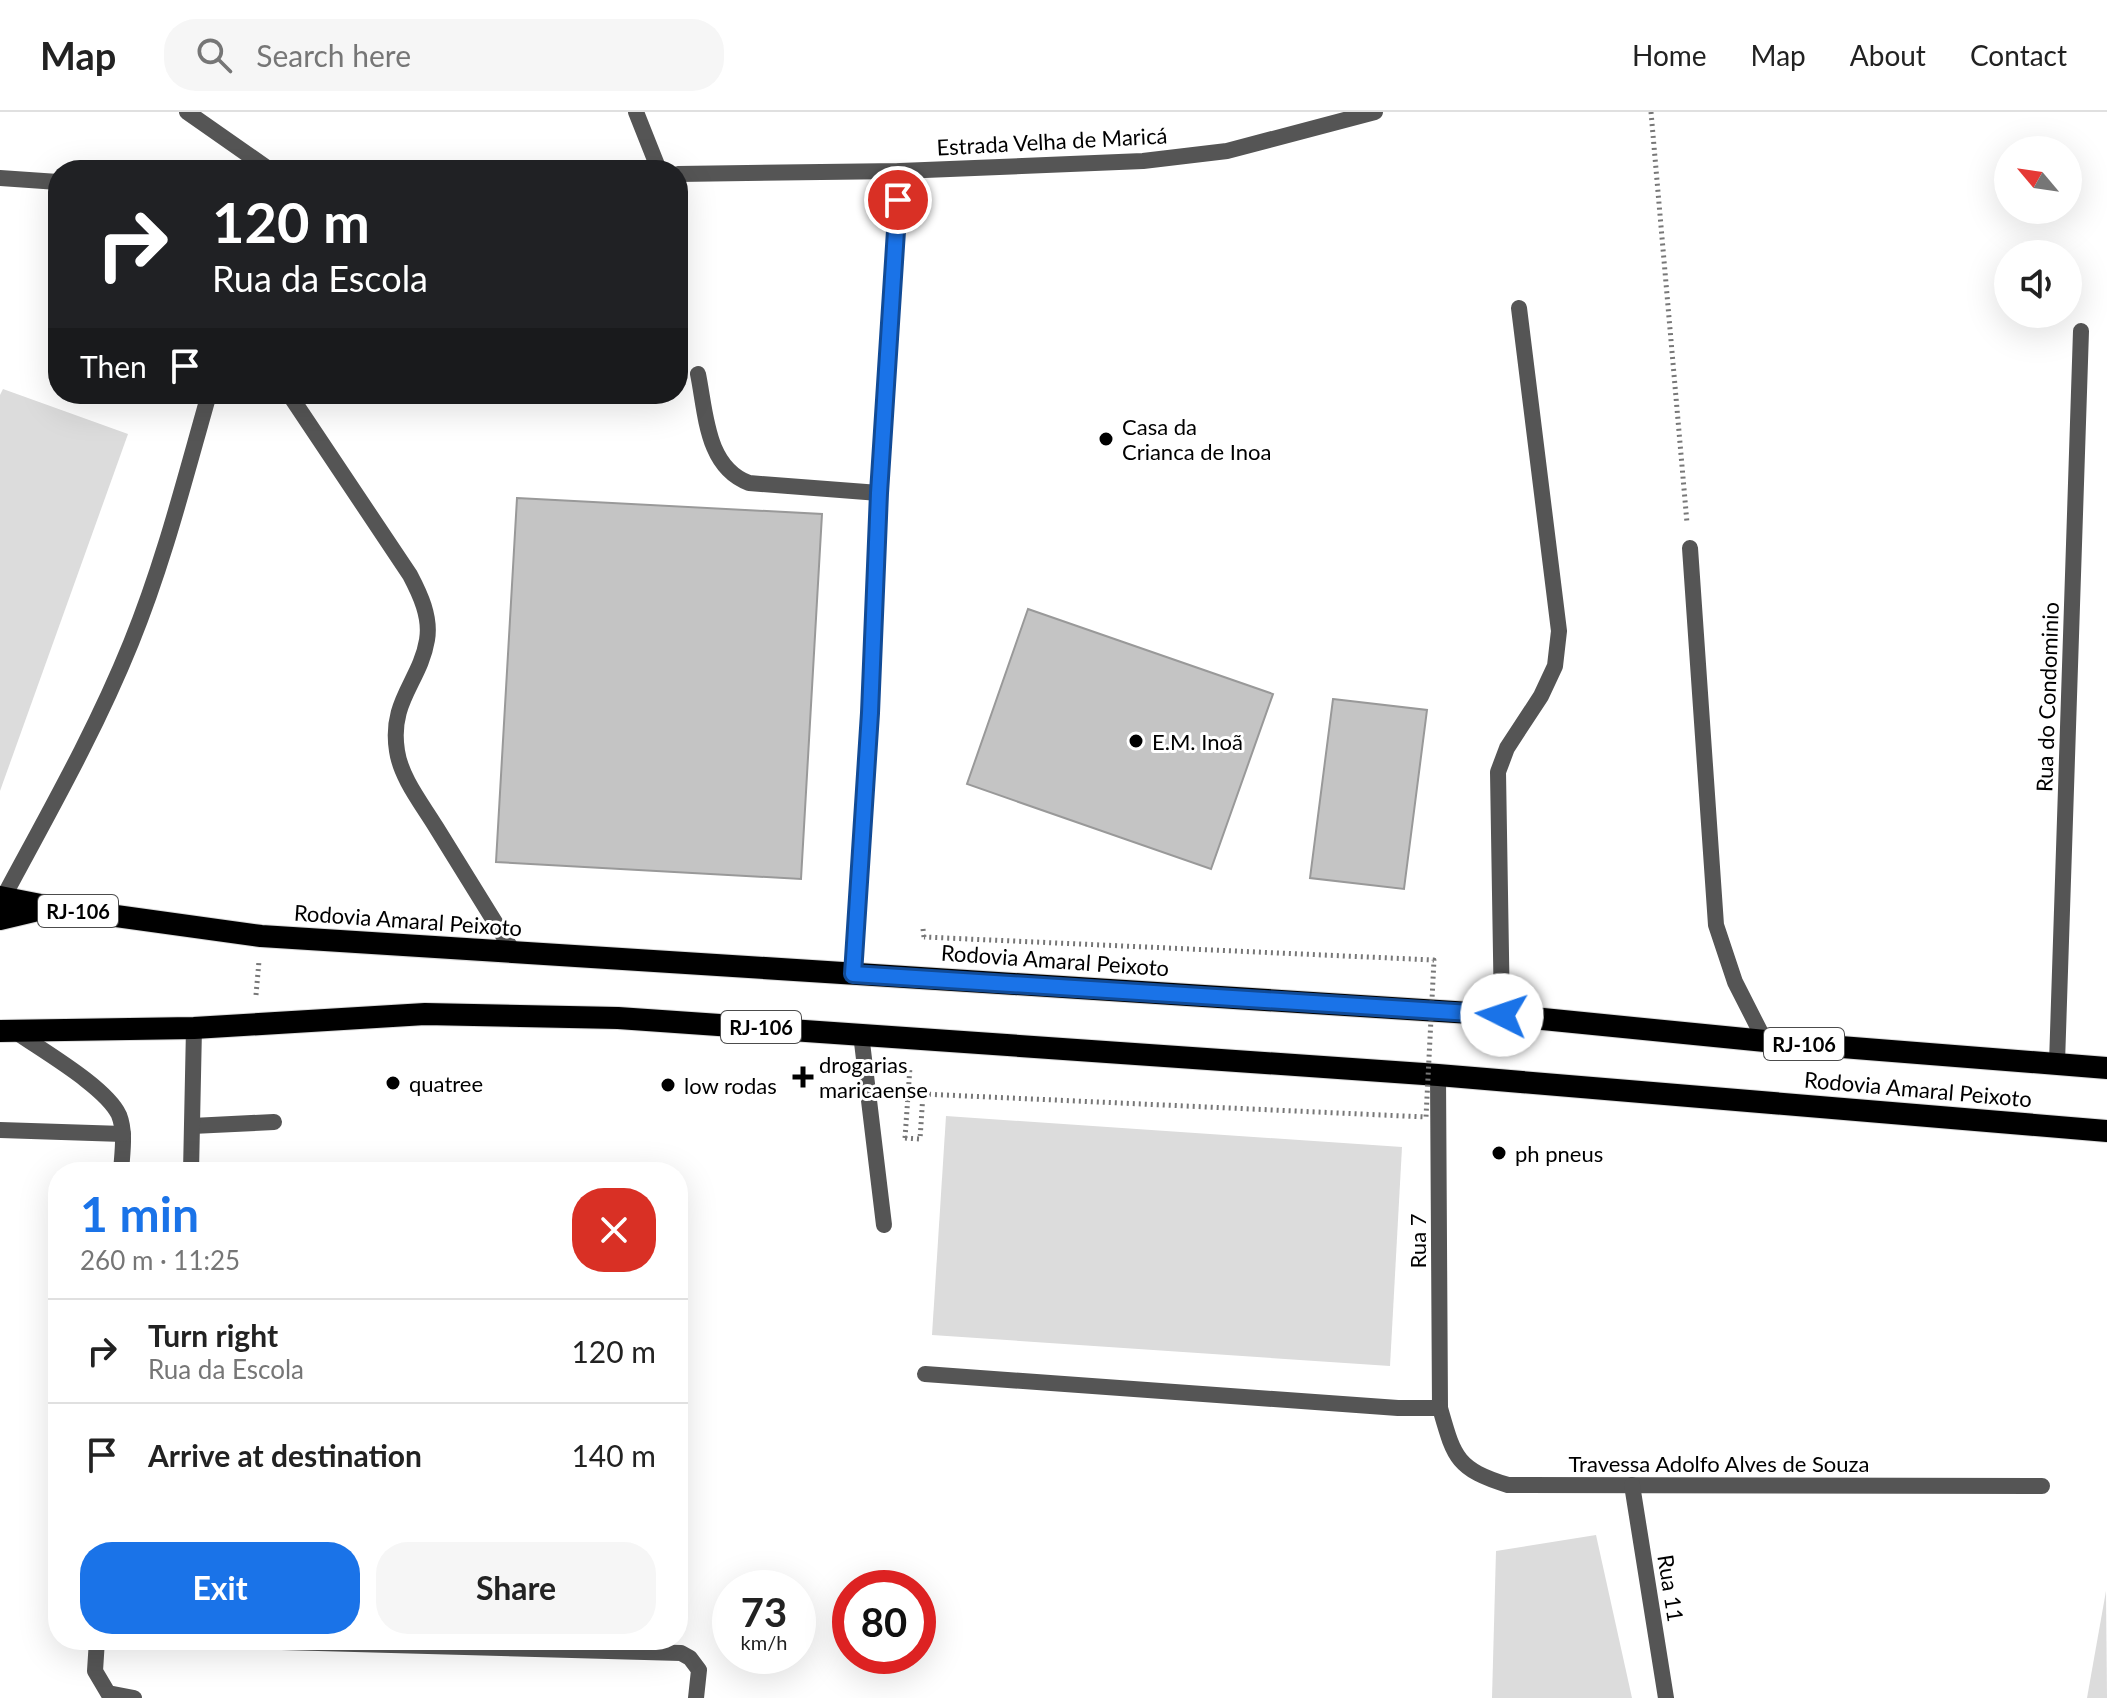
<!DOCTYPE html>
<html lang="en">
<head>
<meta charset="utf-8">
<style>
	body { margin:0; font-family:Lato,sans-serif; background:#f6f6f6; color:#222; height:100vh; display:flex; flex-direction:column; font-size:30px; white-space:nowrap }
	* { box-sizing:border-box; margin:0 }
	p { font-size:26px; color:#767676 }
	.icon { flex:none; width:44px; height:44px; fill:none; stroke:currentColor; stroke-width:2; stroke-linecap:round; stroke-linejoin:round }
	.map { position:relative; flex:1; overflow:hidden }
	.drawer { position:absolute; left:48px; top:1050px; width:640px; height:488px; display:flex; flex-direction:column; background:#fff; border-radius:32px; box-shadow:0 8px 32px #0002 }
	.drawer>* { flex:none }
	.guide { position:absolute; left:48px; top:48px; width:640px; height:244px; border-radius:32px; box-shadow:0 8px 32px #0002; background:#202124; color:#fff; overflow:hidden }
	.needle { width:52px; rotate:299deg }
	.controls { position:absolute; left:1994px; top:24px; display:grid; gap:16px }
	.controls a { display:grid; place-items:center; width:88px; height:88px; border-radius:50%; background:#fff; box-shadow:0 8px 32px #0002; font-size:40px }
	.speed { position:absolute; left:712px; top:1458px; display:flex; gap:16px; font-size:40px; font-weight:700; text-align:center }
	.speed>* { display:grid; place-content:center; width:104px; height:104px; border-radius:50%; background:#fff; box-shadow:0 8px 32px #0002; line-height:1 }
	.speed small { font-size:20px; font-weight:400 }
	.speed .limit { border:12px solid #d22; background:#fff; color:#111 }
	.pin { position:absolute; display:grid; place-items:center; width:68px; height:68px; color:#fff; margin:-34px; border:4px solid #fff; border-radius:50%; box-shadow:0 2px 8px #0007 }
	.me { position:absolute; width:88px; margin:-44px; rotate:274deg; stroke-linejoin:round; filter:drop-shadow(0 0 6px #0008) }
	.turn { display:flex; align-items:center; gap:28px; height:168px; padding:0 32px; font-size:36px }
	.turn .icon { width:104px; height:104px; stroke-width:2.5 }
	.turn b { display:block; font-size:56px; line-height:68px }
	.then { display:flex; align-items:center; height:76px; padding:0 32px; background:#0003; gap:16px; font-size:30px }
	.round { display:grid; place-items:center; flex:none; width:84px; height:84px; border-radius:32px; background:#f6f6f6 }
	.overview { display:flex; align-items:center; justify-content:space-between; height:136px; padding:0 32px }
	h1 { font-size:48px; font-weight:700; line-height:60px; color:#1a73e8 }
	.cta { display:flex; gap:16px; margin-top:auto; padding:16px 32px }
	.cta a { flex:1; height:92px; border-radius:32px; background:#1a73e8; color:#fff; font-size:32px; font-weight:700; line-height:92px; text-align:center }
	.cta a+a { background:#f6f6f6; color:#222 }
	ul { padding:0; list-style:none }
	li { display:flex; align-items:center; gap:24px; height:104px; padding:0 32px; border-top:2px solid #e0e0e0 }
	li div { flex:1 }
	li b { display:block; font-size:30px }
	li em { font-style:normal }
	header { display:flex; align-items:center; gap:48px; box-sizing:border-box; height:112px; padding:0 40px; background:#fff; border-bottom:2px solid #e0e0e0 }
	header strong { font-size:38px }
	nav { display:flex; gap:44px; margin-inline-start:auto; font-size:28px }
	.search { width:560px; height:72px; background:#f6f6f6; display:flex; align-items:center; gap:20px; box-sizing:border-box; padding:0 28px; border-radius:32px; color:#767676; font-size:30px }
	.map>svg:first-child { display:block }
	.green { fill:#dcdcdc }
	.building { fill:#c4c4c4; stroke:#999; stroke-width:2 }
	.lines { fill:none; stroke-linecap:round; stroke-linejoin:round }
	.trunk-casing { stroke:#dbdbdb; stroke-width:24 }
	.path { stroke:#777; stroke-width:5; stroke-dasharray:2 4; stroke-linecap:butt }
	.service { stroke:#555; stroke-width:16 }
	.minor { stroke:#555; stroke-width:16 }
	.tertiary { stroke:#555; stroke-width:16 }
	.trunk { stroke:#000; stroke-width:22 }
	.path-bridge { stroke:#777; stroke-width:5; stroke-dasharray:2 4; stroke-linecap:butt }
	.route-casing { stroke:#114b97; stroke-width:20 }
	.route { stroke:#1a73e8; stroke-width:14 }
	.poi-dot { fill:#000; stroke:#fff; stroke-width:3 }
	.labels { text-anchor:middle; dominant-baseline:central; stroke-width:6; stroke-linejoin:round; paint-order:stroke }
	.shield { fill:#fff; stroke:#4c4c4c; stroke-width:2 }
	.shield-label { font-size:20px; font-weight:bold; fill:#000 }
	.street-label { font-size:22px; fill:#000; stroke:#fff }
	.poi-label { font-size:22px; fill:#000; stroke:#fff; text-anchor:start }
</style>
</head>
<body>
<header>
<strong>Map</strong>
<div class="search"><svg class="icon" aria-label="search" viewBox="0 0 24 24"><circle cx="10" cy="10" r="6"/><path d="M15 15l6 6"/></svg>Search here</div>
<nav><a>Home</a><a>Map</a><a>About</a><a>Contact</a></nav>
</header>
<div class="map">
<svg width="2107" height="1586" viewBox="0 0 2107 1586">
	<rect width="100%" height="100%" fill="#fff"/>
	<g class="green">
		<path d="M3 277 128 322 0 679V283Z"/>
		<path d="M946 1004 1402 1035 1390 1254 932 1223Z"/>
		<path d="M1596 1423 1632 1586H1492L1496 1439Z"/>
		<path d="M2106 1479 2107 1586H2087Z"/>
	</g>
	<g class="building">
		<path d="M517 386 822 402 801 767 496 750Z"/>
		<path d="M1028 497 1273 582 1211 757 967 672Z"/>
		<path d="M1333 587 1427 598 1404 777 1310 766Z"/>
	</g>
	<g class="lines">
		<g class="trunk-casing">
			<g id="trunk">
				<path d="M0 785 51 795 261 824 1502 903 1765 929 2107 956"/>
				<path d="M0 807 42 797"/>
				<path d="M0 919 194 916 425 902 618 906 1438 963 2107 1019"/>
			</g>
		</g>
		<g class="path">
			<path d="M1651 0 1687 411"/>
			<path d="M923 817 924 825"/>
			<path d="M256 883 259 849"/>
			<path d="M905 1026 910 955"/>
			<path d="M905 1026 920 1027 923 982"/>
		</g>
		<g class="service">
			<path d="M187 0 270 58"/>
			<path d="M698 262C706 301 706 355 749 371L879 381"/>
			<path d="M289 282 410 463C420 482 431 505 427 528 420 570 389 589 397 639 401 666 422 692 436 715 462 757 488 799 514 841"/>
			<path d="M3 786C48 702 95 620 131 531 164 450 185 366 209 282"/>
			<path d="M16 920C43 939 106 975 119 1003 126 1021 122 1042 121 1060"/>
			<path d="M861 922 884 1113"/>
			<path d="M192 1014 274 1010"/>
			<path d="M0 1018 123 1022"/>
			<path d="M191 1060 194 916"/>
			<path d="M97 1528 95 1559 108 1581 134 1586"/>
			<path d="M211 1528 681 1541 690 1546 699 1558 696 1586"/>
		</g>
		<g class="minor">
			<path d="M636 0 659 58"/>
			<path d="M1690 436 1716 813 1735 870 1765 929"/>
			<path d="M853 862 870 601 879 381 900 59"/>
			<path d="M1502 903 1498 660 1507 636 1541 584 1555 554 1559 519 1519 196"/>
			<path d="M2057 951 2081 219"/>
			<path d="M1438 963 1440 1296C1454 1345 1456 1357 1508 1373L2042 1374"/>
			<path d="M925 1262 1398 1296H1440"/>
			<path d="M1632 1373 1666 1586"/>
		</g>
		<g class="tertiary">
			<path d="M678 62 900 59 1143 49 1227 39 1375 0"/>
			<path d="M0 66 58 70"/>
		</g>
		<use href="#trunk" class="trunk"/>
		<path class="path-bridge" d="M923 982 1426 1005 1434 848 924 825"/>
	</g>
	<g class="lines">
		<g class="route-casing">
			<path id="route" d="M898 88 879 381 870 601 853 862 1502 903"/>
		</g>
		<use href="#route" class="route"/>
	</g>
	<g class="poi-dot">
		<circle cx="1106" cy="327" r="8"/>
		<circle cx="1136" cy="629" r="8"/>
		<path d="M799 953h8v8h8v8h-8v8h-8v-8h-8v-8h8z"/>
		<circle cx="393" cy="971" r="8"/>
		<circle cx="668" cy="973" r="8"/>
		<circle cx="1499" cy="1041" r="8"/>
	</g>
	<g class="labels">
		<g class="shield">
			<rect x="38" y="783" width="80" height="32" rx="6"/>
			<rect x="721" y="899" width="80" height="32" rx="6"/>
			<rect x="1764" y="916" width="80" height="32" rx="6"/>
		</g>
		<g class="shield-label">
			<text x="78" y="799">RJ-106</text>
			<text x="761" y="915">RJ-106</text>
			<text x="1804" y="932">RJ-106</text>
		</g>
		<g class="street-label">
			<text transform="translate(1052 29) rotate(-3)">Estrada Velha de Maricá</text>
			<text transform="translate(2047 585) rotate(-88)">Rua do Condominio</text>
			<text transform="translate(408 808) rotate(4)">Rodovia Amaral Peixoto</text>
			<text transform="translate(1055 848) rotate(4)">Rodovia Amaral Peixoto</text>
			<text transform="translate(1918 977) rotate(5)">Rodovia Amaral Peixoto</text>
			<text transform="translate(1417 1129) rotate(-90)">Rua 7</text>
			<text x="1719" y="1351">Travessa Adolfo Alves de Souza</text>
			<text transform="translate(1671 1476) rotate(81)">Rua 11</text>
		</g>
		<g class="poi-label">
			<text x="1122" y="314">Casa da<tspan x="1122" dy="25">Crianca de Inoa</tspan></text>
			<text x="1152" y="629">E.M. Inoã</text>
			<text x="819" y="952">drogarias<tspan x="819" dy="25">maricaense</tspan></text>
			<text x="409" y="971">quatree</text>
			<text x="684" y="973">low rodas</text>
			<text x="1515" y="1041">ph pneus</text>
		</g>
	</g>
</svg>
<div class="controls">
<a><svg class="needle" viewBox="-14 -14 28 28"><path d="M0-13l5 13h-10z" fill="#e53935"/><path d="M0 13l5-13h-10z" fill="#767676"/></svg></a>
<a><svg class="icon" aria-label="sound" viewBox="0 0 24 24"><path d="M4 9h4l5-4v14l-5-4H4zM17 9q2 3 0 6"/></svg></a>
</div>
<div class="speed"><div>73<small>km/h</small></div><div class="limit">80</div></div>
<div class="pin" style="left:898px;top:88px;background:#d93025"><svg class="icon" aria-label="arrive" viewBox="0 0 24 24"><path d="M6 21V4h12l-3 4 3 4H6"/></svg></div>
<svg class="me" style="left:1502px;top:903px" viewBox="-20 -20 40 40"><circle r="19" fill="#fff"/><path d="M0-13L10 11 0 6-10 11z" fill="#1a73e8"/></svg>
<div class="guide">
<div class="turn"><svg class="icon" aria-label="right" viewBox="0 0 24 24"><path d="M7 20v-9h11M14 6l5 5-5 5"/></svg><div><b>120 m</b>Rua da Escola</div></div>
<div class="then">Then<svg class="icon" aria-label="arrive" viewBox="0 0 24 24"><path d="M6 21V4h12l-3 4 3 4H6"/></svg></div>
</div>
<section class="drawer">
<div class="overview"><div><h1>1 min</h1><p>260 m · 11:25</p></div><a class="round" style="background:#d93025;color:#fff"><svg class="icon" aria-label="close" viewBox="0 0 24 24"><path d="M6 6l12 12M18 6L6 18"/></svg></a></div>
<ul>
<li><svg class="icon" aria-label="right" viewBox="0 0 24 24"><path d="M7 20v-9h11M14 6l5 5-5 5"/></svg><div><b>Turn right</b><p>Rua da Escola</p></div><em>120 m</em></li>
<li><svg class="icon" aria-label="arrive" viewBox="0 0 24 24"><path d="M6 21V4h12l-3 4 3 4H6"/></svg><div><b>Arrive at destination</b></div><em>140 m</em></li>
</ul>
<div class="cta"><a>Exit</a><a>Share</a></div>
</section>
</div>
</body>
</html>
